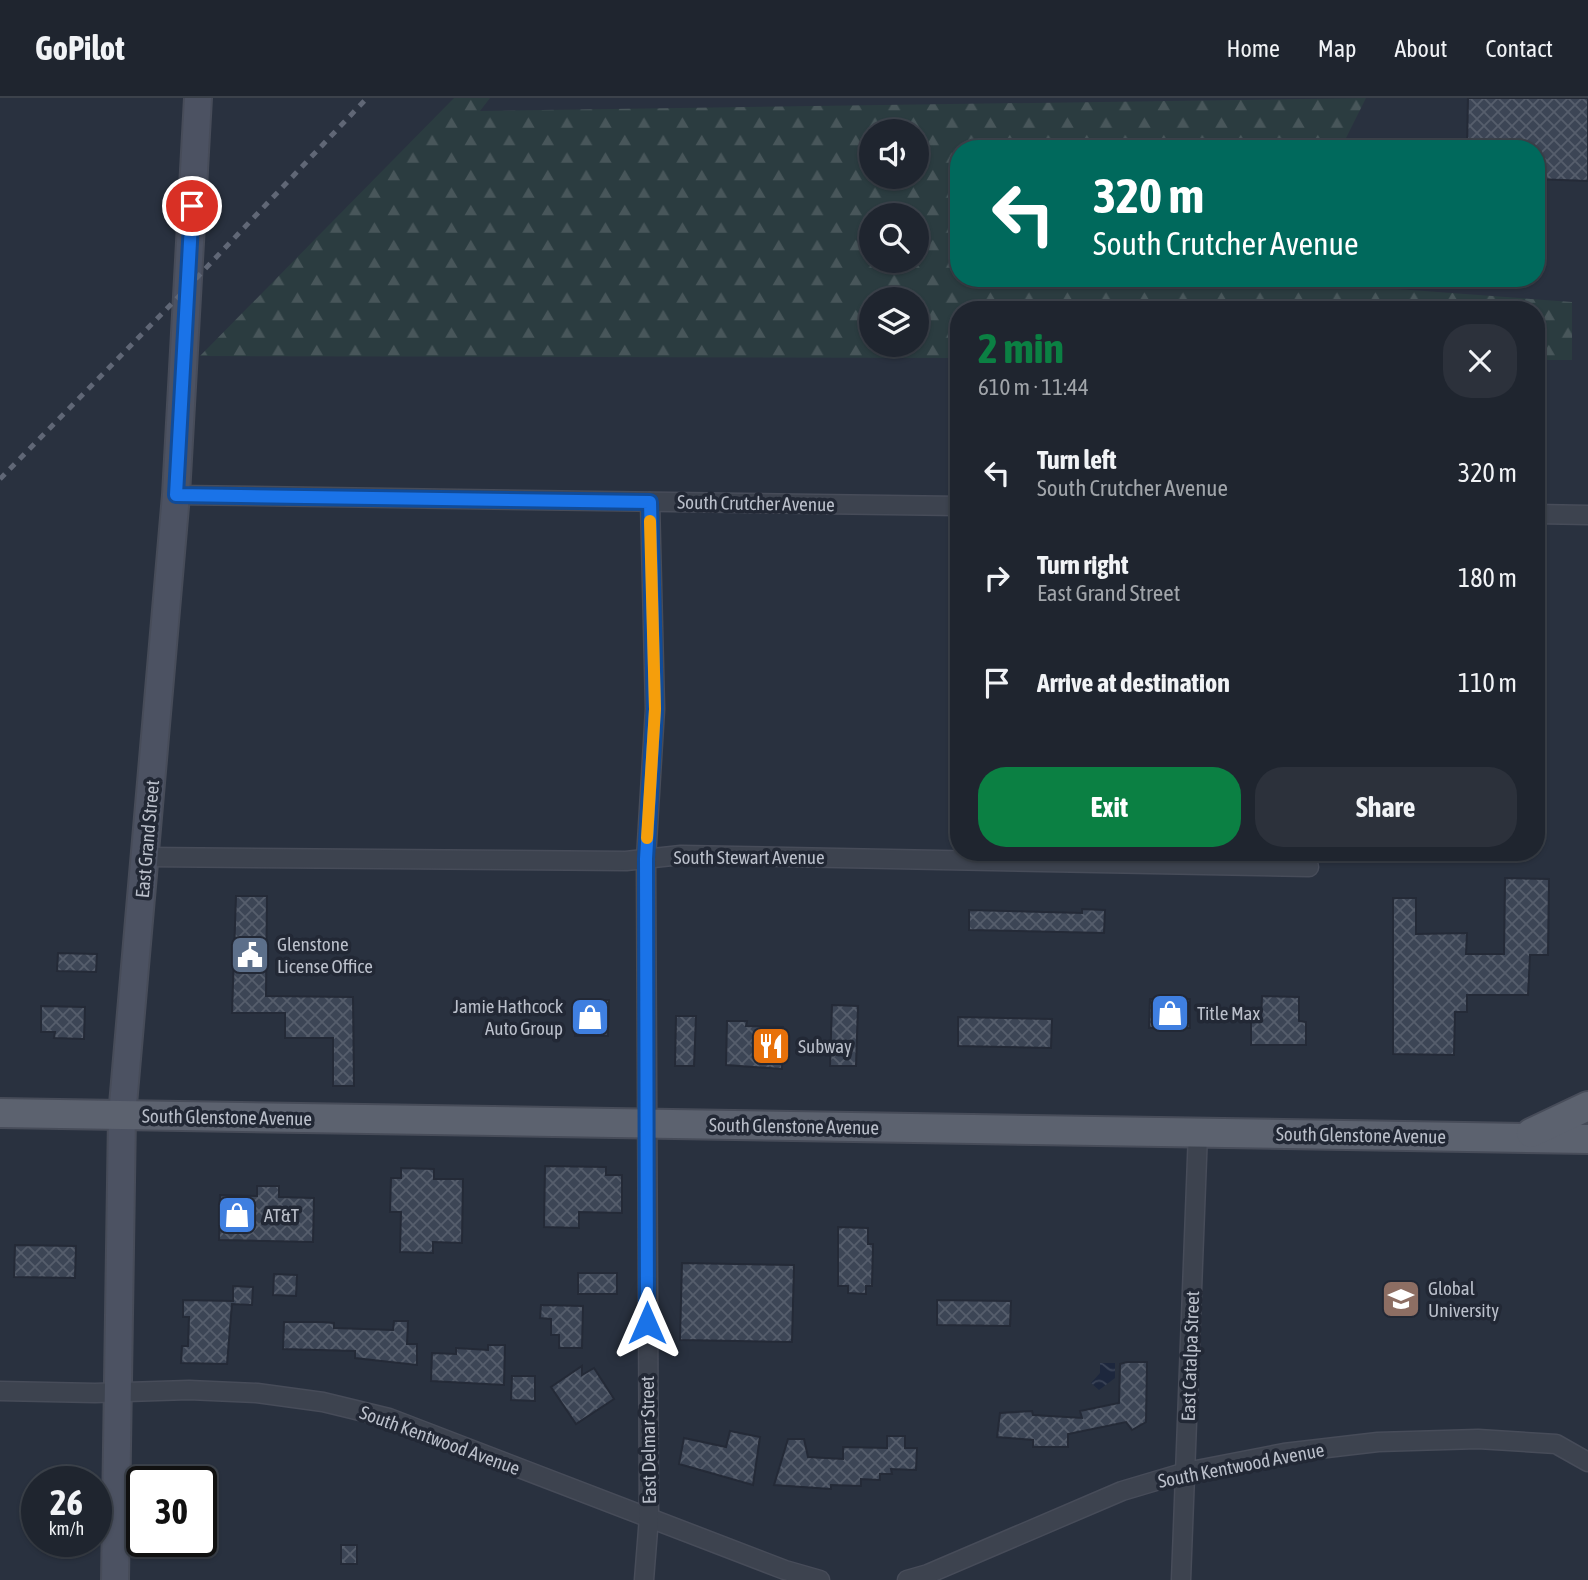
<!DOCTYPE html>
<html lang="en">
<head>
<meta charset="utf-8">
<style>
	body { margin:0; font-family:"Asap Condensed",sans-serif; background:#2c313b; color:#f1f3f6; height:100vh; display:flex; flex-direction:column; font-size:26px; white-space:nowrap }
	* { box-sizing:border-box; margin:0 }
	p { font-size:23px; color:#a1a5aa }
	.icon { flex:none; width:38px; height:38px; fill:none; stroke:currentColor; stroke-width:2; stroke-linecap:round; stroke-linejoin:round }
	.map { position:relative; flex:1; overflow:hidden }
	.details { position:absolute; left:950px; top:203px; width:595px; height:560px; display:flex; flex-direction:column; background:#1f252f; border-radius:28px; box-shadow:0 2px 5px #0004,0 0 0 2px #3c424b }
	.details>* { flex:none }
	.hud { position:absolute; left:950px; top:42px; width:595px; height:147px; border-radius:28px; box-shadow:0 2px 5px #0004,0 0 0 2px #3c424b; background:#00695c; color:#fff; overflow:hidden }
	.controls { position:absolute; left:859px; top:21px; display:grid; gap:14px }
	.controls a { display:grid; place-items:center; width:70px; height:70px; border-radius:50%; background:#1f252f; box-shadow:0 2px 5px #0004,0 0 0 2px #3c424b; font-size:35px }
	.speed { position:absolute; left:21px; top:1368px; display:flex; gap:14px; font-size:35px; font-weight:700; text-align:center }
	.speed>* { display:grid; place-content:center; width:91px; height:91px; border-radius:50%; background:#1f252f; box-shadow:0 2px 5px #0004,0 0 0 2px #3c424b; line-height:1 }
	.speed small { font-size:18px; font-weight:400 }
	.speed .limit { border:4px solid #111; border-radius:10px; background:#fff; color:#111 }
	.pin { position:absolute; display:grid; place-items:center; width:60px; height:60px; color:#fff; margin:-30px; border:4px solid #fff; border-radius:50%; box-shadow:0 2px 7px #0007 }
	.me { position:absolute; width:77px; margin:-38px; rotate:0deg; stroke-linejoin:round; filter:drop-shadow(0 0 5px #0008) }
	.turn { display:flex; align-items:center; gap:24px; height:147px; padding:0 28px; font-size:32px }
	.turn .icon { width:91px; height:91px; stroke-width:2.5 }
	.turn b { display:block; font-size:49px; line-height:60px }
	.round { display:grid; place-items:center; flex:none; width:74px; height:74px; border-radius:28px; background:#2c313b }
	.head { display:flex; align-items:center; justify-content:space-between; height:119px; padding:0 28px }
	h1 { font-size:42px; font-weight:700; line-height:52px; color:#0b8043 }
	.cta { display:flex; gap:14px; margin-top:auto; padding:14px 28px }
	.cta a { flex:1; height:80px; border-radius:28px; background:#0b8043; color:#fff; font-size:28px; font-weight:700; line-height:80px; text-align:center }
	.cta a+a { background:#2c313b; color:#f1f3f6 }
	ul { padding:0; list-style:none }
	li { display:flex; align-items:center; gap:21px; height:105px; padding:0 28px }
	li div { flex:1 }
	li b { display:block; font-size:26px }
	li em { font-style:normal }
	header { display:flex; align-items:center; gap:42px; box-sizing:border-box; height:98px; padding:0 35px; background:#1f252f; border-bottom:2px solid #3c424b }
	header strong { font-size:33px }
	nav { display:flex; gap:38px; margin-inline-start:auto; font-size:24px }
	.map>svg:first-child { display:block }
	.forest { fill:url(#forest-firs); fill-rule:evenodd }
	.water { fill:url(#water-waves) }
	.building { fill:url(#building-cross-hatch); stroke:#242a37; stroke-width:2 }
	.lines { fill:none; stroke-linecap:round; stroke-linejoin:round }
	.street-casing { stroke:#474c59; stroke-width:21 }
	.secondary-casing { stroke:#474c59; stroke-width:30 }
	.primary-casing { stroke:#474c59; stroke-width:32 }
	.street { stroke:#3d434f; stroke-width:18 }
	.secondary { stroke:#4c5262; stroke-width:26 }
	.primary { stroke:#5c626f; stroke-width:28 }
	.rail { stroke:#606776; stroke-width:5; stroke-dasharray:7 7; stroke-linecap:butt }
	.route-casing { stroke:#114b97; stroke-width:18 }
	.route { stroke:#1a73e8; stroke-width:12 }
	.slow { stroke:#f59e0b; stroke-width:12 }
	.labels { text-anchor:middle; dominant-baseline:central; stroke-width:7; stroke-linejoin:round; paint-order:stroke }
	.street-label { font-size:19px; fill:#babfca; stroke:#222835 }
	.poi-label { font-size:19px; fill:#babfca; stroke:#222835; text-anchor:start }
</style>
</head>
<body>
<header>
<strong>GoPilot</strong>
<nav><a>Home</a><a>Map</a><a>About</a><a>Contact</a></nav>
</header>
<div class="map">
<svg width="1588" height="1482" viewBox="0 0 1588 1482">
	<defs>
		<pattern id="forest-firs" width="22" height="20" patternUnits="userSpaceOnUse" patternTransform="scale(1.75)"><rect width="22" height="20" fill="#2b3c40"/><path d="M5 1l3.5 6h-7zM16 11l3.5 6h-7z" fill="#48565a"/></pattern>
		<pattern id="water-waves" width="16" height="10" patternUnits="userSpaceOnUse" patternTransform="scale(1.75)"><rect width="16" height="10" fill="#1d273d"/><path d="M0 5q4-4 8 0t8 0" fill="none" stroke="#3c4558"/></pattern>
		<pattern id="building-cross-hatch" width="8" height="8" patternUnits="userSpaceOnUse" patternTransform="scale(1.75)"><rect width="8" height="8" fill="#3c4555"/><path d="M0 0l8 8M0 8l8-8" fill="none" stroke="#565e6c"/></pattern>
	</defs>
	<rect width="100%" height="100%" fill="#29313f"/>
	<path class="forest" d="M454 0H490L480 13 1366 0 1343 46 1326 51H959V180H1356L1357 188 1572 204V262H1537L1536 212H959V260L200 258ZM872 33H917V79H872ZM872 117H917V163H872ZM872 201H917V247H872Z"/>
	<path class="water" d="M1100 1265H1115V1280L1099 1292 1091 1285 1100 1275Z"/>
	<g class="building">
		<path d="M1468 0H1588V83L1536 81V51H1467Z"/>
		<path d="M1505 780 1549 781 1548 857H1530L1528 897H1467V914H1455L1454 957 1393 956V800H1416V836L1467 835 1466 856H1504Z"/>
		<path d="M236 798H267L266 898 353 899 354 988H333V940H285V915H232Z"/>
		<path d="M1082 811 1105 812 1104 835 969 832V812L1082 815Z"/>
		<path d="M58 855 97 856 96 874 57 873Z"/>
		<path d="M1262 898 1299 899V923L1306 924V947H1251V923H1261Z"/>
		<path d="M1150 901H1190V930H1149Z"/>
		<path d="M576 902H609L608 938H575Z"/>
		<path d="M832 907 858 908 856 968H830Z"/>
		<path d="M41 908 85 909 84 941 54 940 55 934H41Z"/>
		<path d="M676 918H696L694 968H675Z"/>
		<path d="M958 919 1052 921 1051 950 958 948Z"/>
		<path d="M727 923H747L746 928 783 929 782 971 726 967Z"/>
		<path d="M545 1068 606 1069V1077H622V1115L579 1114V1130L544 1129Z"/>
		<path d="M401 1070 434 1071V1081H463L462 1145 433 1144V1155L400 1154 401 1114H390L391 1080H401Z"/>
		<path d="M257 1088H279V1099L314 1100 313 1144 219 1142 220 1097 257 1098Z"/>
		<path d="M838 1129 868 1130V1146H873L872 1188H866V1196L848 1195V1188H838Z"/>
		<path d="M15 1147 76 1148 75 1180 14 1179Z"/>
		<path d="M682 1165 794 1167 792 1244 680 1242Z"/>
		<rect x="578" y="1175" width="39" height="21"/>
		<path d="M274 1176 297 1177 296 1198 273 1197Z"/>
		<path d="M233 1188 253 1189 252 1207 232 1206 227 1266 181 1265 182 1248H188L189 1219H183V1202L233 1203Z"/>
		<path d="M937 1202 1011 1203 1010 1228 937 1227Z"/>
		<path d="M541 1207 583 1208 582 1250H559V1237H551V1221L540 1220Z"/>
		<path d="M394 1223H408L407 1246H417V1267L355 1260V1253L283 1251 284 1224H322L334 1225V1230L393 1232Z"/>
		<path d="M488 1247H505L504 1287 431 1283 432 1255 456 1256V1250L488 1252Z"/>
		<path d="M1127 1264H1147L1146 1324 1132 1332 1126 1324 1068 1336V1349H1033V1342L997 1339 1000 1315 1032 1313 1033 1317 1082 1320 1080 1313 1119 1305 1120 1266Z"/>
		<path d="M582 1268V1277L594 1270 614 1301 576 1326 551 1289Z"/>
		<path d="M512 1278H535V1303L511 1302Z"/>
		<path d="M730 1333 760 1339 753 1387 679 1366 684 1340 726 1349Z"/>
		<path d="M887 1338H905V1350H917L916 1372 891 1371 892 1376H880V1382L861 1381V1388L831 1387V1391L774 1387 788 1341H804L808 1359 843 1361V1349L887 1350Z"/>
		<rect x="341" y="1447" width="16" height="19"/>
	</g>
	<g class="lines">
		<g class="street-casing">
			<g id="street">
				<path d="M176 397 959 408"/>
				<path d="M1536 416 1588 417"/>
				<path d="M146 759 626 763 681 757 1309 769"/>
				<path d="M0 1293 95 1295 189 1292 257 1295 323 1304 389 1320 785 1472 820 1482"/>
				<path d="M644 1482 649 1419 646 761 655 611 650 404"/>
				<path d="M907 1482 928 1476 1122 1393 1186 1374 1284 1355 1378 1344 1478 1341 1556 1346 1588 1364"/>
				<path d="M1181 1482 1198 1034"/>
			</g>
		</g>
		<g class="secondary-casing">
			<path id="secondary" d="M115 1482 122 1018 176 397 198 0"/>
		</g>
		<g class="primary-casing">
			<g id="primary">
				<path d="M0 1015 1588 1041"/>
				<path d="M1531 1035 1588 1008"/>
			</g>
		</g>
		<use href="#street" class="street"/>
		<use href="#secondary" class="secondary"/>
		<use href="#primary" class="primary"/>
		<path class="rail" d="M0 381 188 189 367 0"/>
	</g>
	<g class="lines">
		<g class="route-casing">
			<path id="route" d="M192 108 176 397 650 404 655 611 646 761 647 1225"/>
		</g>
		<use href="#route" class="route"/>
		<path class="slow" d="M647 740 655 611 650 423"/>
	</g>
	<defs>
		<g id="civic-square" transform="scale(2.0125)"><rect x="-9" y="-9" width="18" height="18" rx="4" fill="#5c6f8a" stroke="#222835"/><path d="M-.6-6.5H3V-4.5H.6V-3L4-1V1h2V6H-6V1h2V-1L-.6-3ZM-1.2 2.5V6h2.4V2.5Z" fill="#fff"/></g>
		<g id="shop-square" transform="scale(2.0125)"><rect x="-9" y="-9" width="18" height="18" rx="4" fill="#3f7fe0" stroke="#222835"/><path d="M-5-2.5h2.3a2.7 3.5 0 0 1 5.4 0H5L5.5 6h-11ZM-1.5-2.5h3a1.5 2.3 0 0 0-3 0Z" fill="#fff"/></g>
		<g id="restaurant-square" transform="scale(2.0125)"><rect x="-9" y="-9" width="18" height="18" rx="4" fill="#e8710a" stroke="#222835"/><path d="M-5-6h1v4h1v-4h1v4h1v-4h1v5L-1.5 .5V6h-2V.5L-5-1ZM5-6V6H3V1.5H1.5Q1.5-4 5-6Z" fill="#fff"/></g>
		<g id="university-square" transform="scale(2.0125)"><rect x="-9" y="-9" width="18" height="18" rx="4" fill="#8d6e63" stroke="#222835"/><path d="M0-5L7-2L0 1L-7-2ZM-4 1L0 2.5L4 1V4Q0 6-4 4Z" fill="#fff"/></g>
	</defs>
	<g fill-rule="evenodd">
		<use href="#civic-square" x="250" y="857"/>
		<use href="#shop-square" x="1170" y="915"/>
		<use href="#shop-square" x="590" y="919"/>
		<use href="#restaurant-square" x="771" y="948"/>
		<use href="#shop-square" x="237" y="1117"/>
		<use href="#university-square" x="1401" y="1201"/>
	</g>
	<g class="labels">
		<g class="street-label">
			<text transform="translate(756 405) rotate(1)">South Crutcher Avenue</text>
			<text transform="translate(147 741) rotate(-85)">East Grand Street</text>
			<text x="749" y="759">South Stewart Avenue</text>
			<text transform="translate(227 1019) rotate(1)">South Glenstone Avenue</text>
			<text transform="translate(794 1028) rotate(1)">South Glenstone Avenue</text>
			<text transform="translate(1361 1037) rotate(1)">South Glenstone Avenue</text>
			<text transform="translate(1190 1258) rotate(-88)">East Catalpa Street</text>
			<text transform="translate(440 1342) rotate(20)">South Kentwood Avenue</text>
			<text transform="translate(648 1342) rotate(-91)">East Delmar Street</text>
			<text transform="translate(1241 1367) rotate(-11)">South Kentwood Avenue</text>
		</g>
		<g class="poi-label">
			<text x="277" y="846">Glenstone<tspan x="277" dy="22">License Office</tspan></text>
			<text x="563" y="908" text-anchor="end">Jamie Hathcock<tspan x="563" dy="22">Auto Group</tspan></text>
			<text x="1197" y="915">Title Max</text>
			<text x="798" y="948">Subway</text>
			<text x="264" y="1117">AT&amp;T</text>
			<text x="1428" y="1190">Global<tspan x="1428" dy="22">University</tspan></text>
		</g>
	</g>
</svg>
<div class="controls">
<a><svg class="icon" aria-label="sound" viewBox="0 0 24 24"><path d="M4 9h4l5-4v14l-5-4H4zM17 9q2 3 0 6"/></svg></a>
<a><svg class="icon" aria-label="search" viewBox="0 0 24 24"><circle cx="10" cy="10" r="6"/><path d="M15 15l6 6"/></svg></a>
<a><svg class="icon" aria-label="layers" viewBox="0 0 24 24"><path d="M12 4l9 5-9 5-9-5zM3 14l9 5 9-5"/></svg></a>
</div>
<div class="speed"><div>26<small>km/h</small></div><div class="limit">30</div></div>
<div class="pin" style="left:192px;top:108px;background:#d93025"><svg class="icon" aria-label="arrive" viewBox="0 0 24 24"><path d="M6 21V4h12l-3 4 3 4H6"/></svg></div>
<svg class="me" style="left:647px;top:1225px" viewBox="-20 -20 40 40"><path d="M0-17L14 15 0 8-14 15z" fill="#1a73e8" stroke="#fff" stroke-width="4"/></svg>
<div class="hud">
<div class="turn"><svg class="icon" aria-label="left" viewBox="0 0 24 24"><path d="M17 20v-9H6M10 6l-5 5 5 5"/></svg><div><b>320 m</b>South Crutcher Avenue</div></div>
</div>
<section class="details">
<div class="head"><div><h1>2 min</h1><p>610 m · 11:44</p></div><a class="round"><svg class="icon" aria-label="close" viewBox="0 0 24 24"><path d="M6 6l12 12M18 6L6 18"/></svg></a></div>
<ul>
<li><svg class="icon" aria-label="left" viewBox="0 0 24 24"><path d="M17 20v-9H6M10 6l-5 5 5 5"/></svg><div><b>Turn left</b><p>South Crutcher Avenue</p></div><em>320 m</em></li>
<li><svg class="icon" aria-label="right" viewBox="0 0 24 24"><path d="M7 20v-9h11M14 6l5 5-5 5"/></svg><div><b>Turn right</b><p>East Grand Street</p></div><em>180 m</em></li>
<li><svg class="icon" aria-label="arrive" viewBox="0 0 24 24"><path d="M6 21V4h12l-3 4 3 4H6"/></svg><div><b>Arrive at destination</b></div><em>110 m</em></li>
</ul>
<div class="cta"><a>Exit</a><a>Share</a></div>
</section>
</div>
</body>
</html>
